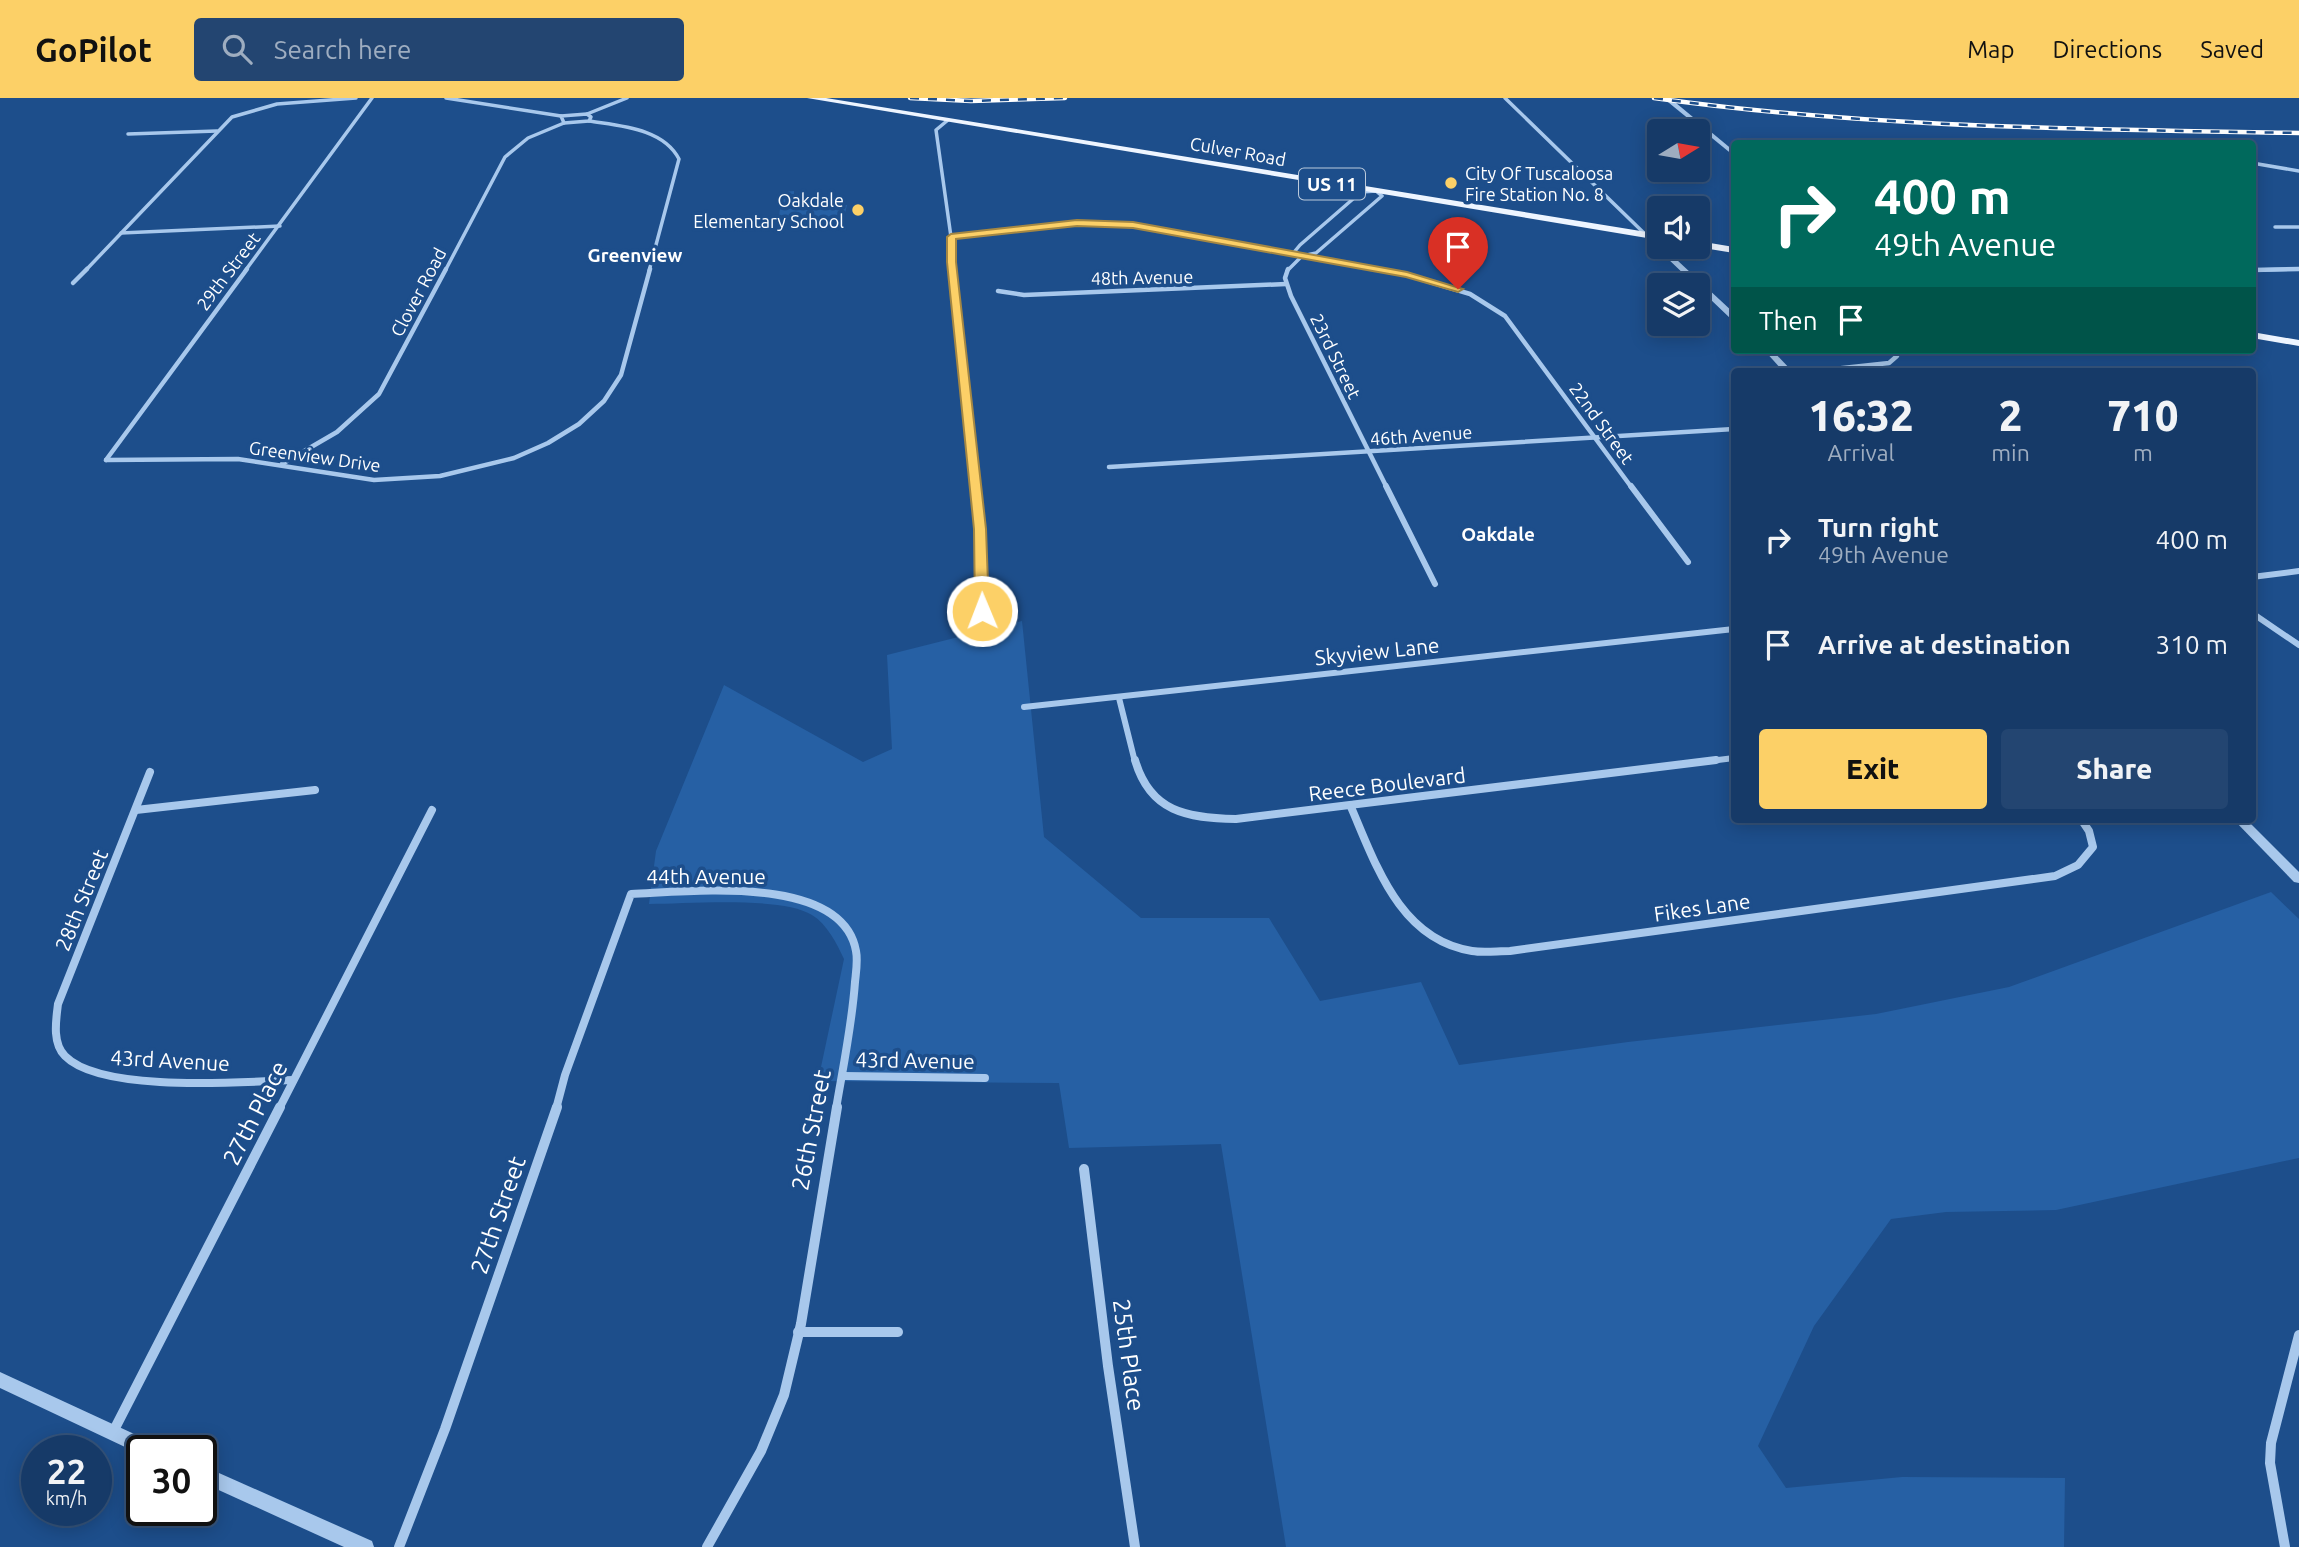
<!DOCTYPE html>
<html lang="en">
<head>
<meta charset="utf-8">
<style>
	body { margin:0; font-family:Ubuntu,sans-serif; background:#234571; color:#f1f3f6; height:100vh; display:flex; flex-direction:column; font-size:26px; white-space:nowrap }
	* { box-sizing:border-box; margin:0 }
	p { font-size:23px; color:#9eadc0 }
	.icon { flex:none; width:38px; height:38px; fill:none; stroke:currentColor; stroke-width:2; stroke-linecap:round; stroke-linejoin:round }
	.map { position:relative; flex:1; overflow:hidden }
	.panel { position:absolute; left:1731px; top:270px; width:525px; height:455px; display:flex; flex-direction:column; background:#163a68; border-radius:7px; box-shadow:0 4px 18px #0003,0 0 0 2px #35547c }
	.panel>* { flex:none }
	.hud { position:absolute; left:1731px; top:42px; width:525px; height:214px; border-radius:7px; box-shadow:0 4px 18px #0003,0 0 0 2px #35547c; background:#00695c; color:#fff; overflow:hidden }
	.needle { width:46px; rotate:79deg }
	.fabs { position:absolute; left:1647px; top:21px; display:grid; gap:14px }
	.fabs a { display:grid; place-items:center; width:63px; height:63px; border-radius:7px; background:#163a68; box-shadow:0 4px 18px #0003,0 0 0 2px #35547c; font-size:35px }
	.speed { position:absolute; left:21px; top:1337px; display:flex; gap:14px; font-size:35px; font-weight:700; text-align:center }
	.speed>* { display:grid; place-content:center; width:91px; height:91px; border-radius:50%; background:#163a68; box-shadow:0 4px 18px #0003,0 0 0 2px #35547c; line-height:1 }
	.speed small { font-size:18px; font-weight:400 }
	.speed .limit { border:4px solid #111; border-radius:10px; background:#fff; color:#111 }
	.pin { position:absolute; display:grid; place-items:center; width:60px; height:60px; color:#fff; margin:-72px -30px; border-radius:50% 50% 50% 0; rotate:-45deg; box-shadow:0 0 7px #0007 }
	.pin .icon { rotate:45deg }
	.me { position:absolute; width:77px; margin:-38px; rotate:359deg; stroke-linejoin:round; filter:drop-shadow(0 0 5px #0008) }
	.turn { display:flex; align-items:center; gap:24px; height:147px; padding:0 28px; font-size:32px }
	.turn .icon { width:91px; height:91px; stroke-width:2.5 }
	.turn b { display:block; font-size:49px; line-height:60px }
	.then { display:flex; align-items:center; height:66px; padding:0 28px; background:#0003; gap:14px; font-size:26px }
	.eta { display:flex; justify-content:space-evenly; align-items:center; height:119px; text-align:center }
	.eta b { font-size:42px; font-weight:800; line-height:49px }
	.action { display:flex; gap:14px; margin-top:auto; padding:14px 28px }
	.action a { flex:1; height:80px; border-radius:7px; background:#fcd067; color:#111; font-size:28px; font-weight:800; line-height:80px; text-align:center }
	.action a+a { background:#234571; color:#f1f3f6 }
	ul { padding:0; list-style:none }
	li { display:flex; align-items:center; gap:21px; height:105px; padding:0 28px }
	li div { flex:1 }
	li b { display:block; font-size:26px }
	li em { font-style:normal }
	header { display:flex; align-items:center; gap:42px; box-sizing:border-box; height:98px; padding:0 35px; background:#fcd067; color:#111 }
	header strong { font-size:33px }
	nav { display:flex; gap:38px; margin-inline-start:auto; font-size:24px }
	.search { width:490px; height:63px; background:#234571; display:flex; align-items:center; gap:18px; box-sizing:border-box; padding:0 24px; border-radius:7px; color:#9eadc0; font-size:26px }
	.map>svg:first-child { display:block }
	.green { fill:#2660a4 }
	.lines { fill:none; stroke-linecap:round; stroke-linejoin:round }
	.minor-far4 { stroke:#a8c8ec; stroke-width:3.5 }
	.minor-far3 { stroke:#a8c8ec; stroke-width:4.5 }
	.minor-far2 { stroke:#a8c8ec; stroke-width:6 }
	.minor-far1 { stroke:#a8c8ec; stroke-width:8 }
	.minor { stroke:#a8c8ec; stroke-width:10 }
	.tertiary { fill:#a8c8ec; fill-rule:evenodd }
	.primary { fill:#eef5ff; fill-rule:evenodd }
	.rail-casing { stroke:#fff; stroke-width:4.5 }
	.rail { stroke:#1d4e8b; stroke-width:2.5; stroke-dasharray:9; stroke-linecap:butt }
	.route { fill:#fcd067; stroke:#a48743; stroke-width:2 }
	.poi-dot { fill:#fcd067; stroke:#1d4e8b; stroke-width:2.5 }
	.labels { text-anchor:middle; dominant-baseline:central; stroke-width:7; stroke-linejoin:round; paint-order:stroke }
	.far-street-label { font-size:18px; fill:#fff; stroke:#1d4e8b }
	.far-poi-label { font-size:18px; fill:#fff; stroke:#1d4e8b; text-anchor:start }
	.shield { fill:#1d4e8b; stroke:#bbcadc; stroke-width:2 }
	.shield-label { font-size:19px; font-weight:bold; fill:#fff }
	.far-neighbourhood-label { font-size:19px; font-weight:bold; fill:#fff; stroke:#1d4e8b }
	.street-label { font-size:21px; fill:#fff; stroke:#1d4e8b }
	.near-street-label { font-size:24px; fill:#fff; stroke:#1d4e8b }
</style>
</head>
<body>
<header>
<strong>GoPilot</strong>
<div class="search"><svg class="icon" aria-label="search" viewBox="0 0 24 24"><circle cx="10" cy="10" r="6"/><path d="M15 15l6 6"/></svg>Search here</div>
<nav><a>Map</a><a>Directions</a><a>Saved</a></nav>
</header>
<div class="map">
<svg width="2299" height="1449" viewBox="0 0 2299 1449">
	<rect width="100%" height="100%" fill="#1d4e8b"/>
	<g class="green">
		<path d="M794 93V109L847 107 843 124 797 127V118L779 119 782 94Z"/>
		<path d="M1022 523 1044 739 1141 820H1269L1320 903 1421 884 1459 967 1628 944 1876 916 2009 889 2271 794 2299 821V1060L2056 1112 1946 1114 1891 1121 1814 1228 1758 1348 1786 1390 1902 1379 2065 1380 2064 1449H1286L1221 1046 1069 1050 1059 985 818 983 844 861C837 846 827 826 812 817 782 798 688 806 649 806L656 753 724 587 863 664 892 651 887 557Z"/>
	</g>
	<g class="lines">
		<g class="minor-far4">
			<path d="M446 0 561 18"/>
			<path d="M1505 0 1646 137"/>
			<path d="M587 16 591 19 589 23 564 25 561 18Z"/>
			<path d="M587 16 627 0"/>
			<path d="M948 22 936 32 951 139 952 173"/>
			<path d="M589 23C620 28 663 30 679 61L649 173"/>
			<path d="M128 36 217 33"/>
			<path d="M2252 65 2299 73"/>
			<path d="M2275 129H2299"/>
			<path d="M121 135 280 128"/>
			<path d="M951 139 1077 125 1133 127 1383 173"/>
			<path d="M2252 172 2299 171"/>
			<path d="M85 173 232 19 277 6 356 0"/>
			<path d="M245 173 372 0"/>
			<path d="M445 173 505 59 528 40 564 25"/>
			<path d="M1287 173 1302 158 1316 155 1382 98 1376 93 1361 94 1300 147 1295 153 1300 157"/>
		</g>
		<g class="minor-far3">
			<path d="M952 171 976 390"/>
			<path d="M1288 171 1285 180 1291 198 1387 390"/>
			<path d="M1373 171 1407 177 1470 196 1505 218 1632 390"/>
			<path d="M2252 172 2299 171"/>
			<path d="M73 185 87 171"/>
			<path d="M998 193 1024 197 1286 186"/>
			<path d="M1815 273 1889 265 1897 258 1893 252"/>
			<path d="M106 362 238 361 374 382 440 378 514 360 548 345 579 326 604 303 621 277 650 171"/>
			<path d="M106 362 247 171"/>
			<path d="M282 366 337 334 379 296 446 171"/>
			<path d="M1109 369 1734 331"/>
		</g>
		<g class="minor-far2">
			<path d="M975 388 980 431 982 513"/>
			<path d="M1386 388 1435 486"/>
			<path d="M1631 388 1688 464"/>
			<path d="M2252 479 2299 473"/>
			<path d="M2252 515 2299 547"/>
			<path d="M1119 600 1135 664"/>
			<path d="M1024 609 1734 531"/>
			<path d="M1702 664 1734 660"/>
		</g>
		<g class="minor-far1">
			<path d="M1135 662C1150 714 1187 720 1236 721L1716 662"/>
			<path d="M150 674 58 906C56 922 52 945 65 958 101 995 242 984 293 982"/>
			<path d="M1351 709C1376 767 1400 842 1472 853 1484 855 1497 853 1510 853L2055 778 2078 767 2093 749 2089 733 2081 721"/>
			<path d="M136 712 315 692"/>
			<path d="M844 978 985 980"/>
			<path d="M279 1011 432 712"/>
			<path d="M556 1011 565 977 631 796C688 794 842 775 856 853 858 863 856 874 855 884 852 927 843 969 836 1011"/>
		</g>
		<g class="minor">
			<path d="M1084 1071 1108 1268 1135 1449"/>
			<path d="M798 1234H898"/>
			<path d="M113 1334 280 1009"/>
			<path d="M399 1449 445 1331 557 1009"/>
			<path d="M707 1449 761 1353 784 1297 801 1226 837 1009"/>
			<path d="M2285 1449 2270 1365 2271 1345 2299 1237"/>
		</g>
		<g class="tertiary">
			<path d="M1663 0H1670L1734 53V58Z"/>
			<path d="M1644 136H1648L1659 145V149H1663L1734 215V221H1731L1644 138Z"/>
			<path d="M1764 252H1772L1792 273H1783Z"/>
			<path d="M2233 721H2246L2299 774V785L2294 784Z"/>
			<path d="M0 1274 158 1347 161 1353H142V1357L0 1290Z"/>
			<path d="M201 1367 372 1443 374 1449H344L201 1384Z"/>
		</g>
		<g class="primary">
			<path d="M807 0H826L1659 136V142Z"/>
			<path d="M1698 143 1734 149V155L1697 149Z"/>
			<path d="M2252 234 2299 242V248L2252 240Z"/>
		</g>
		<g class="rail-casing">
			<g id="rail">
				<path d="M910 0 971 3 1065 0"/>
				<path d="M1654 0C1868 30 2083 31 2299 35"/>
			</g>
		</g>
		<use href="#rail" class="rail"/>
	</g>
	<path class="route" d="M1077 122 1133 124 1407 174 1463 191 1458 194 1406 179 1133 130 1077 128 956 141V164L986 431 989 513 982 517 975 513 974 431 947 164V139L951 136Z"/>
	<g class="poi-dot">
		<circle cx="1451" cy="85" r="7"/>
		<circle cx="858" cy="112" r="7"/>
	</g>
	<g class="labels">
		<g class="far-street-label">
			<text transform="translate(1238 53) rotate(10)">Culver Road</text>
			<text transform="translate(228 173) rotate(-53)">29th Street</text>
			<text transform="translate(1142 179) rotate(-1)">48th Avenue</text>
			<text transform="translate(418 194) rotate(-62)">Clover Road</text>
			<text transform="translate(1336 258) rotate(64)">23rd Street</text>
			<text transform="translate(1602 325) rotate(54)">22nd Street</text>
			<text transform="translate(1421 337) rotate(-4)">46th Avenue</text>
			<text transform="translate(315 358) rotate(8)">Greenview Drive</text>
		</g>
		<g class="far-poi-label">
			<text x="1465" y="75">City Of Tuscaloosa<tspan x="1465" dy="21">Fire Station No. 8</tspan></text>
			<text x="844" y="102" text-anchor="end">Oakdale<tspan x="844" dy="21">Elementary School</tspan></text>
		</g>
		<rect class="shield" x="1299" y="70.5" width="66" height="31" rx="5"/>
		<g class="shield-label">
			<text x="1332" y="86">US 11</text>
		</g>
		<g class="far-neighbourhood-label">
			<text x="635" y="157">Greenview</text>
			<text x="1498" y="436">Oakdale</text>
		</g>
		<g class="street-label">
			<text transform="translate(1377 553) rotate(-6)">Skyview Lane</text>
			<text transform="translate(1387 686) rotate(-7)">Reece Boulevard</text>
			<text x="706" y="778">44th Avenue</text>
			<text transform="translate(81 802) rotate(-68)">28th Street</text>
			<text transform="translate(1702 809) rotate(-8)">Fikes Lane</text>
			<text transform="translate(170 962) rotate(3)">43rd Avenue</text>
			<text transform="translate(915 962) rotate(1)">43rd Avenue</text>
		</g>
		<g class="near-street-label">
			<text transform="translate(255 1015) rotate(-63)">27th Place</text>
			<text transform="translate(811 1032) rotate(-79)">26th Street</text>
			<text transform="translate(498 1117) rotate(-71)">27th Street</text>
			<text transform="translate(1129 1257) rotate(82)">25th Place</text>
		</g>
	</g>
</svg>
<div class="fabs">
<a><svg class="needle" viewBox="-14 -14 28 28"><path d="M0-13l5 13h-10z" fill="#e53935"/><path d="M0 13l5-13h-10z" fill="#9eadc0"/></svg></a>
<a><svg class="icon" aria-label="sound" viewBox="0 0 24 24"><path d="M4 9h4l5-4v14l-5-4H4zM17 9q2 3 0 6"/></svg></a>
<a><svg class="icon" aria-label="layers" viewBox="0 0 24 24"><path d="M12 4l9 5-9 5-9-5zM3 14l9 5 9-5"/></svg></a>
</div>
<div class="speed"><div>22<small>km/h</small></div><div class="limit">30</div></div>
<div class="pin" style="left:1458px;top:191px;background:#d93025"><svg class="icon" aria-label="arrive" viewBox="0 0 24 24"><path d="M6 21V4h12l-3 4 3 4H6"/></svg></div>
<svg class="me" style="left:982px;top:513px" viewBox="-20 -20 40 40"><circle r="17" fill="#fcd067" stroke="#fff" stroke-width="3"/><path d="M0-11L8 9 0 5-8 9z" fill="#fff"/></svg>
<div class="hud">
<div class="turn"><svg class="icon" aria-label="right" viewBox="0 0 24 24"><path d="M7 20v-9h11M14 6l5 5-5 5"/></svg><div><b>400 m</b>49th Avenue</div></div>
<div class="then">Then<svg class="icon" aria-label="arrive" viewBox="0 0 24 24"><path d="M6 21V4h12l-3 4 3 4H6"/></svg></div>
</div>
<section class="panel">
<div class="eta">
<div><b>16:32</b><p>Arrival</p></div>
<div><b>2</b><p>min</p></div>
<div><b>710</b><p>m</p></div>
</div>
<ul>
<li><svg class="icon" aria-label="right" viewBox="0 0 24 24"><path d="M7 20v-9h11M14 6l5 5-5 5"/></svg><div><b>Turn right</b><p>49th Avenue</p></div><em>400 m</em></li>
<li><svg class="icon" aria-label="arrive" viewBox="0 0 24 24"><path d="M6 21V4h12l-3 4 3 4H6"/></svg><div><b>Arrive at destination</b></div><em>310 m</em></li>
</ul>
<div class="action"><a>Exit</a><a>Share</a></div>
</section>
</div>
</body>
</html>
